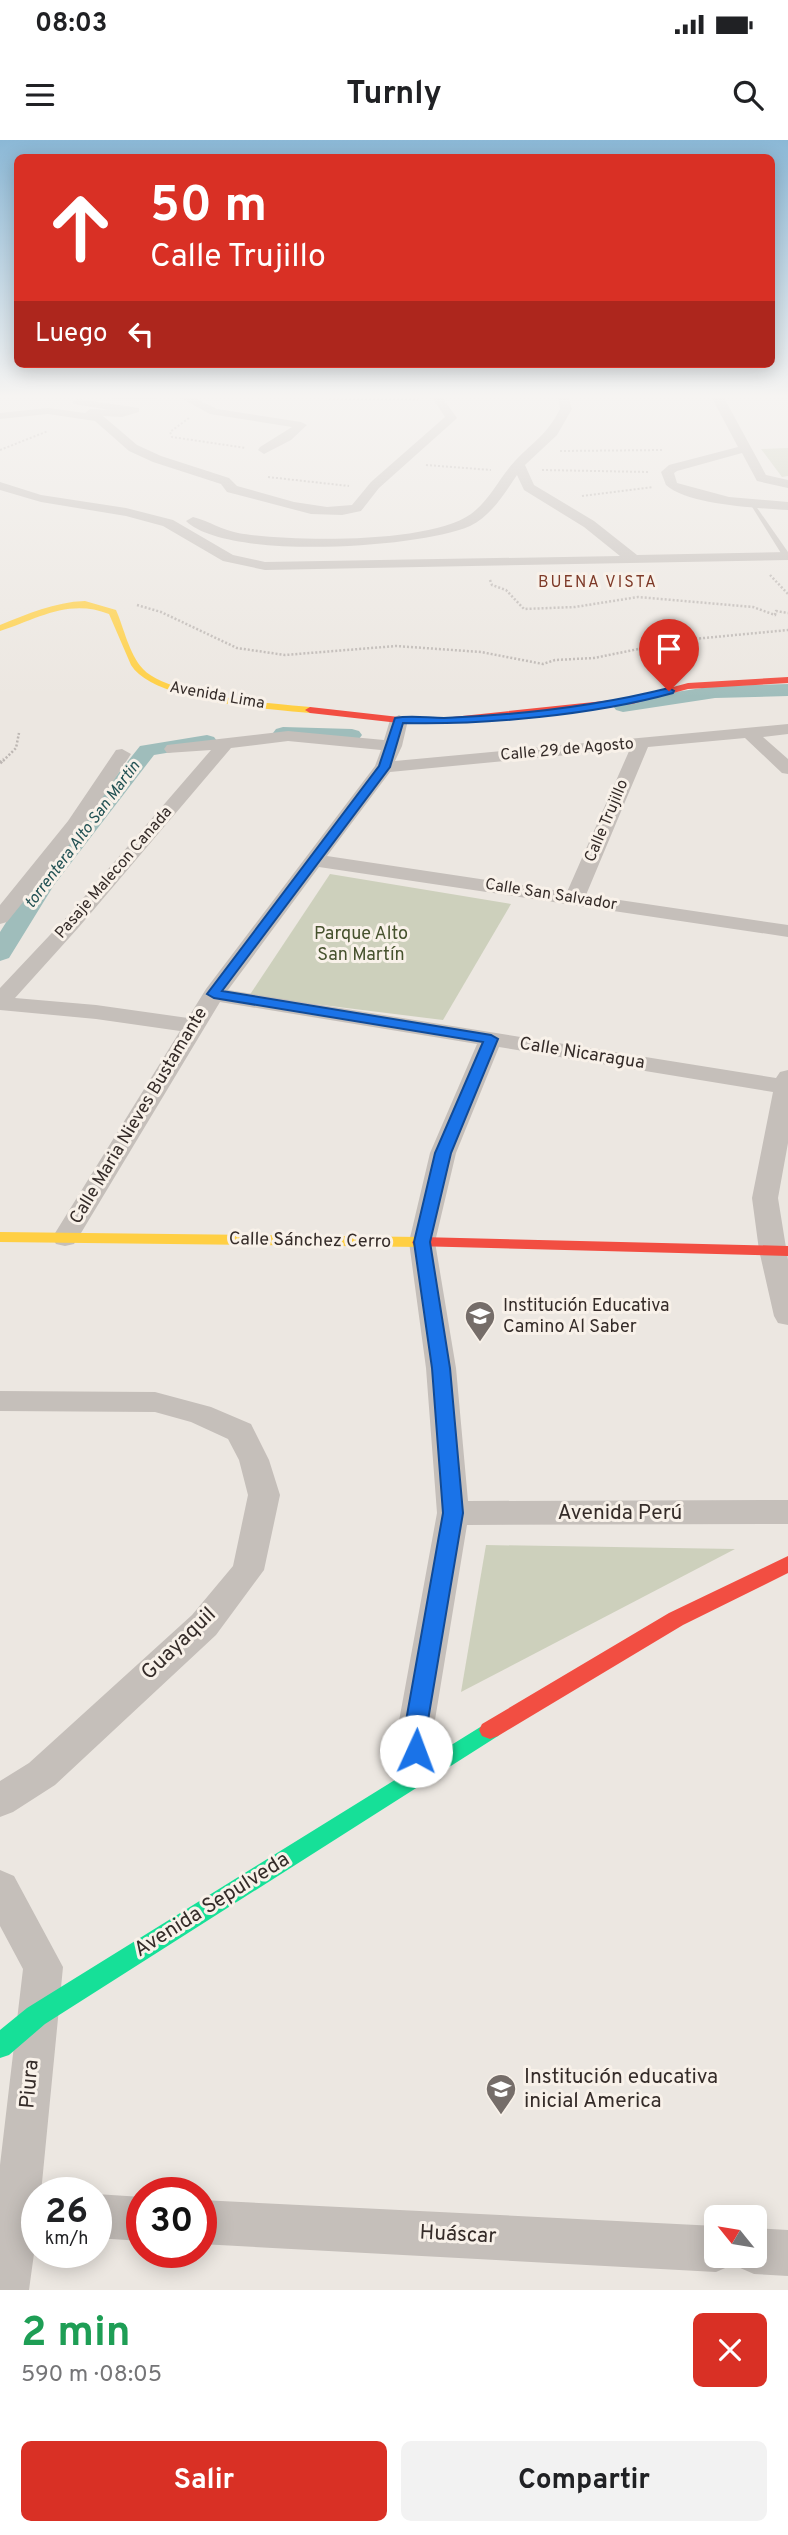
<!DOCTYPE html>
<html lang="es">
<head>
<meta charset="utf-8">
<style>
	body { margin:0; font-family:Overpass,sans-serif; background:#f2f2f2; color:#202124; height:100vh; display:flex; flex-direction:column; font-size:26px; white-space:nowrap }
	* { box-sizing:border-box; margin:0 }
	p { font-size:23px; color:#757577 }
	.icon { flex:none; width:38px; height:38px; fill:none; stroke:currentColor; stroke-width:2; stroke-linecap:round; stroke-linejoin:round }
	.map { position:relative; height:2150px; overflow:hidden }
	.drawer { display:flex; flex-direction:column; background:#fff; flex:1 }
	.drawer>* { flex:none }
	.top-card { position:absolute; left:14px; top:14px; width:761px; height:214px; border-radius:10px; box-shadow:0 4px 18px #0003; background:#d93025; color:#fff; overflow:hidden }
	.needle { width:46px; rotate:300deg }
	.controls { position:absolute; left:704px; top:2065px; display:grid; gap:14px }
	.controls a { display:grid; place-items:center; width:63px; height:63px; border-radius:10px; background:#fff; box-shadow:0 4px 18px #0003; font-size:35px }
	.speed { position:absolute; left:21px; top:2037px; display:flex; gap:14px; font-size:35px; font-weight:700; text-align:center }
	.speed>* { display:grid; place-content:center; width:91px; height:91px; border-radius:50%; background:#fff; box-shadow:0 4px 18px #0003; line-height:1 }
	.speed small { font-size:18px; font-weight:400 }
	.speed .limit { border:10px solid #d22; background:#fff; color:#111 }
	.pin { position:absolute; display:grid; place-items:center; width:60px; height:60px; color:#fff; margin:-72px -30px; border-radius:50% 50% 50% 0; rotate:-45deg; box-shadow:0 0 7px #0007 }
	.pin .icon { rotate:45deg }
	.me { position:absolute; width:77px; margin:-38px; rotate:2deg; stroke-linejoin:round; filter:drop-shadow(0 0 5px #0008) }
	.turn { display:flex; align-items:center; gap:24px; height:147px; padding:0 21px; font-size:32px }
	.turn .icon { width:91px; height:91px; stroke-width:2.5 }
	.turn b { display:block; font-size:49px; line-height:60px }
	.then { display:flex; align-items:center; height:66px; padding:0 21px; background:#0003; gap:14px; font-size:26px }
	.round { display:grid; place-items:center; flex:none; width:74px; height:74px; border-radius:10px; background:#f2f2f2 }
	.summary { display:flex; align-items:center; justify-content:space-between; height:119px; padding:0 21px }
	h1 { font-size:42px; font-weight:700; line-height:52px; color:#1e9e55 }
	.button { display:flex; gap:14px; margin-top:auto; padding:14px 21px }
	.button a { flex:1; height:80px; border-radius:10px; background:#d93025; color:#fff; font-size:28px; font-weight:700; line-height:80px; text-align:center }
	.button a+a { background:#f2f2f2; color:#202124 }
	.status { display:flex; justify-content:space-between; align-items:center; height:49px; padding:0 35px; background:#fff; direction:ltr }
	.status svg { height:19px; fill:currentColor }
	header { display:flex; justify-content:space-between; align-items:center; height:91px; padding:0 21px; background:#fff; font-size:32px; font-weight:700 }
	.map>svg:first-child { display:block }
	.green { fill:#cdd0bc }
	.lines { fill:none; stroke-linecap:round; stroke-linejoin:round }
	.canal { fill:#9fbdbb; fill-rule:evenodd }
	.path-far2 { stroke:#bdb7b3; stroke-width:2; stroke-dasharray:2 2; stroke-linecap:butt }
	.path-far1 { stroke:#bdb7b3; stroke-width:2.5; stroke-dasharray:2 2; stroke-linecap:butt }
	.path { stroke:#bdb7b3; stroke-width:3.5; stroke-dasharray:2.5 2.5; stroke-linecap:butt }
	.lane { fill:#c5bfba; fill-rule:evenodd }
	.street { fill:#c5bfba; fill-rule:evenodd }
	.fast { fill:#16e098; fill-rule:evenodd }
	.slow { fill:#ffcf43; fill-rule:evenodd }
	.jam { fill:#f24e42; fill-rule:evenodd }
	.route { fill:#1a73e8; stroke:#114b97; stroke-width:2 }
	.labels { text-anchor:middle; dominant-baseline:central; stroke-width:6; stroke-linejoin:round; paint-order:stroke }
	.far-neighbourhood-label { font-size:16px; letter-spacing:2px; fill:#7e3a28; stroke:#f8f1e9 }
	.far-street-label { font-size:16px; fill:#352c29; stroke:#f8f1e9 }
	.far-water-label { font-size:16px; font-style:italic; fill:#225254; stroke:#f8f1e9 }
	.park-label { font-size:18px; fill:#46522e; stroke:#f8f1e9 }
	.street-label { font-size:18px; fill:#352c29; stroke:#f8f1e9 }
	.poi-label { font-size:18px; fill:#352c29; stroke:#f8f1e9; text-anchor:start }
	.near-street-label { font-size:21px; fill:#352c29; stroke:#f8f1e9 }
	.near-poi-label { font-size:21px; fill:#352c29; stroke:#f8f1e9; text-anchor:start }
</style>
</head>
<body>
<div class="status"><b>08:03</b><svg viewBox="0 0 49 12"><path d="M0 12V9h3v3zM5 12V6h3v6zM10 12V3h3v9zM15 12V0h3v12zM26 1h20v11H26zM47 4h2v5h-2z"/></svg></div>
<header><svg class="icon" aria-label="menu" viewBox="0 0 24 24"><path d="M4 6h16M4 12h16M4 18h16"/></svg>Turnly<svg class="icon" aria-label="search" viewBox="0 0 24 24"><circle cx="10" cy="10" r="6"/><path d="M15 15l6 6"/></svg></header>
<div class="map">
<svg width="788" height="2150" viewBox="0 0 788 2150">
	<rect width="100%" height="100%" fill="#ece7e1"/>
	<g class="green">
		<path d="M788 308V336L782 337 761 309Z"/>
		<path d="M330 734 511 764 443 880 249 856Z"/>
		<path d="M486 1405 735 1409 461 1552Z"/>
	</g>
	<g class="lines">
		<g class="canal">
			<path d="M788 544V556L715 558 623 572 616 570 613 566 616 562 623 560 715 546Z"/>
			<path d="M283 587 352 589 359 591 362 595 359 599 352 601 276 597 273 593 276 589Z"/>
			<path d="M207 595 214 597 217 601 214 605 154 615 54 745 9 818 0 821V792L31 743 140 606Z"/>
		</g>
		<g class="path-far2">
			<path d="M285 258 418 260"/>
			<path d="M189 278 170 292 172 297 246 308"/>
			<path d="M0 310 48 291"/>
			<path d="M560 311 663 310"/>
			<path d="M426 325 491 330"/>
			<path d="M542 330 649 332"/>
			<path d="M268 337 349 346"/>
			<path d="M582 356 653 347"/>
		</g>
		<g class="path-far1">
			<path d="M770 435 788 454"/>
			<path d="M490 440 492 445 506 450 524 469 575 467 638 457 753 467 775 475 776 471 788 473"/>
			<path d="M137 465 161 472 237 508 285 515 396 506 481 512 543 524 555 520 594 518 683 500 788 490"/>
			<path d="M3 621 16 608 19 593"/>
		</g>
		<path class="path" d="M0 623 4 619"/>
		<path class="lane" d="M749 362H753L788 412V418H784Z"/>
		<g class="street">
			<path d="M106 256H161L155 259H112Z"/>
			<path d="M177 256H191L217 269 301 282 307 285 291 300 264 314 258 310 260 307 292 287 210 274Z"/>
			<path d="M431 256H441L457 278 455 280 379 348 361 371 342 375 311 374 227 352 221 344 153 322 129 311 95 281 48 274 0 279V273L48 268 85 273 90 269 110 270 74 264 72 262 78 259 139 268V272L122 277 103 276 137 305 161 316 229 338 237 346 294 362 327 367 352 365 371 342 445 277Z"/>
			<path d="M558 256H568L572 269 557 295 525 325 534 345 594 381 637 415 788 412V420L265 430 223 421 163 386 126 376 41 362 0 350V342L41 355 126 368 173 380 233 415 265 422 620 416 584 387 524 350 517 335C505 353 491 376 470 386 420 408 227 421 186 381L193 377C209 381 222 390 238 393 289 402 429 404 471 374 490 360 499 338 515 321 535 300 546 296 560 269Z"/>
			<path d="M711 256H723L766 335 788 340V348L757 341 742 313 677 331 674 333 677 343 729 357 788 362V370C758 368 688 365 666 345L661 332 669 325 738 307Z"/>
			<path d="M399 575 408 580 402 606 395 621 788 584V594L763 597 788 619V634L782 633 745 598 648 607 586 755 788 785V797L319 727 228 850 776 938 780 932 788 930V1003L778 1058 788 1120V1185L778 1183 774 1176 759 1110 752 1058 773 952 499 907 456 1013 435 1102 456 1228 468 1361 788 1360V1384L467 1385 433 1592 435 1608 446 1628 441 1639C409 1650 400 1618 397 1592L437 1373 426 1228 409 1102 430 1013 477 904 220 862 78 1098 74 1104 65 1106 56 1104 52 1098 180 891 96 879 0 870V848L65 779 211 610 167 613 164 609 167 605 288 591 384 600 390 580ZM288 601 381 610 375 626 206 849 188 878 96 865 15 858 79 787 231 608ZM630 609 567 752 327 716 390 632Z"/>
			<path d="M122 609 131 614 82 689 7 782 0 784V765L68 681 116 610Z"/>
			<path d="M0 1251 155 1252 211 1267 251 1284 269 1320 280 1355 264 1430 216 1495 55 1645 13 1672 0 1677V1641L29 1623 192 1475 233 1426 248 1355 239 1320 228 1299 191 1282 155 1272 0 1271Z"/>
			<path d="M0 1730 14 1736 63 1827 41 2053H37V2092L29 2150H0V2025L23 1829 0 1786Z"/>
			<path d="M96 2054 142 2057V2101L96 2098Z"/>
			<path d="M201 2060 716 2086V2116H754V2088L788 2090V2136L754 2134 738 2127 735 2119 732 2125 716 2132 201 2104Z"/>
		</g>
		<path class="fast" d="M490 1581 498 1584 501 1590 498 1596 45 1884 9 1915 0 1918V1890L27 1868Z"/>
		<g class="slow">
			<path d="M85 461 116 470C124 488 129 514 143 529 169 557 272 563 310 567L315 570 310 573C268 569 154 562 131 525L109 474C69 458 37 479 0 491V485C28 474 54 462 85 461Z"/>
			<path d="M0 1092 420 1097 428 1102 420 1107 0 1102Z"/>
		</g>
		<g class="jam">
			<path d="M788 537V543L688 549 632 564 443 584 399 583 310 573 305 570 310 567 399 577 443 578 632 558 688 543Z"/>
			<path d="M420 1097 788 1106V1116L414 1106 412 1102Z"/>
			<path d="M788 1416V1433L683 1485 498 1596 490 1599 482 1596 479 1590 482 1584 669 1473Z"/>
		</g>
	</g>
	<linearGradient id="sky" x2="0" y2="1"><stop stop-color="#8bb8d6"/><stop offset="0.46" stop-color="#f6f4f2"/><stop offset="1" stop-color="#f6f4f2" stop-opacity="0"/></linearGradient>
	<rect width="788" height="557" fill="url(#sky)"/>
	<path class="route" d="M669 548 674 551 673 553C593 575 486 585 403 583L390 627 222 851 491 895 498 899 451 1013 430 1102 450 1228 463 1373 426 1592 427 1611 424 1617 416 1620 409 1617 404 1592 443 1373 432 1228 414 1102 435 1013 483 902 214 858 207 854 379 626 395 578C411 575 428 578 444 578 519 575 597 566 669 548Z"/>
	<defs>
		<g id="school-pin" transform="scale(1.575)"><path d="M0 17L-7.5 6A9.5 9.5 0 1 1 7.5 6Z" fill="#756d69" stroke="#f8f1e9"/><path d="M0-5L7-2L0 1L-7-2ZM-4 1L0 2.5L4 1V4Q0 6-4 4Z" fill="#fff"/></g>
	</defs>
	<g fill-rule="evenodd">
		<use href="#school-pin" x="480" y="1176"/>
		<use href="#school-pin" x="501" y="1949"/>
	</g>
	<g class="labels">
		<g class="far-neighbourhood-label">
			<text x="598" y="443">BUENA VISTA</text>
		</g>
		<g class="far-street-label">
			<text transform="translate(217 556) rotate(10)">Avenida Lima</text>
			<text transform="translate(567 610) rotate(-5)">Calle 29 de Agosto</text>
			<text transform="translate(607 681) rotate(-67)">Calle Trujillo</text>
			<text transform="translate(114 733) rotate(-49)">Pasaje Malecon Canada</text>
			<text transform="translate(551 755) rotate(9)">Calle San Salvador</text>
		</g>
		<g class="far-water-label">
			<text transform="translate(83 695) rotate(-53)">torrentera Alto San Martin</text>
		</g>
		<g class="park-label">
			<text x="361" y="794">Parque Alto<tspan x="361" dy="21">San Martín</tspan></text>
		</g>
		<g class="street-label">
			<text transform="translate(582 914) rotate(9)">Calle Nicaragua</text>
			<text transform="translate(139 976) rotate(-59)">Calle Maria Nieves Bustamante</text>
			<text transform="translate(310 1101) rotate(1)">Calle Sánchez Cerro</text>
		</g>
		<g class="poi-label">
			<text x="503" y="1166">Institución Educativa<tspan x="503" dy="21">Camino Al Saber</tspan></text>
		</g>
		<g class="near-street-label">
			<text x="620" y="1373">Avenida Perú</text>
			<text transform="translate(179 1504) rotate(-44)">Guayaquil</text>
			<text transform="translate(212 1765) rotate(-32)">Avenida Sepulveda</text>
			<text transform="translate(30 1944) rotate(-85)">Piura</text>
			<text transform="translate(458 2095) rotate(3)">Huáscar</text>
		</g>
		<g class="near-poi-label">
			<text x="524" y="1937">Institución educativa<tspan x="524" dy="24">inicial America</tspan></text>
		</g>
	</g>
</svg>
<div class="controls">
<a><svg class="needle" viewBox="-14 -14 28 28"><path d="M0-13l5 13h-10z" fill="#e53935"/><path d="M0 13l5-13h-10z" fill="#757577"/></svg></a>
</div>
<div class="speed"><div>26<small>km/h</small></div><div class="limit">30</div></div>
<div class="pin" style="left:669px;top:551px;background:#d93025"><svg class="icon" aria-label="arrive" viewBox="0 0 24 24"><path d="M6 21V4h12l-3 4 3 4H6"/></svg></div>
<svg class="me" style="left:416px;top:1611px" viewBox="-20 -20 40 40"><circle r="19" fill="#fff"/><path d="M0-13L10 11 0 6-10 11z" fill="#1a73e8"/></svg>
<div class="top-card">
<div class="turn"><svg class="icon" aria-label="ahead" viewBox="0 0 24 24"><path d="M12 20V5M6 11l6-6 6 6"/></svg><div><b>50 m</b>Calle Trujillo</div></div>
<div class="then">Luego<svg class="icon" aria-label="left" viewBox="0 0 24 24"><path d="M17 20v-9H6M10 6l-5 5 5 5"/></svg></div>
</div>
</div>
<section class="drawer">
<div class="summary"><div><h1>2 min</h1><p>590 m · 08:05</p></div><a class="round" style="background:#d93025;color:#fff"><svg class="icon" aria-label="close" viewBox="0 0 24 24"><path d="M6 6l12 12M18 6L6 18"/></svg></a></div>
<div class="button"><a>Salir</a><a>Compartir</a></div>
</section>
</body>
</html>
